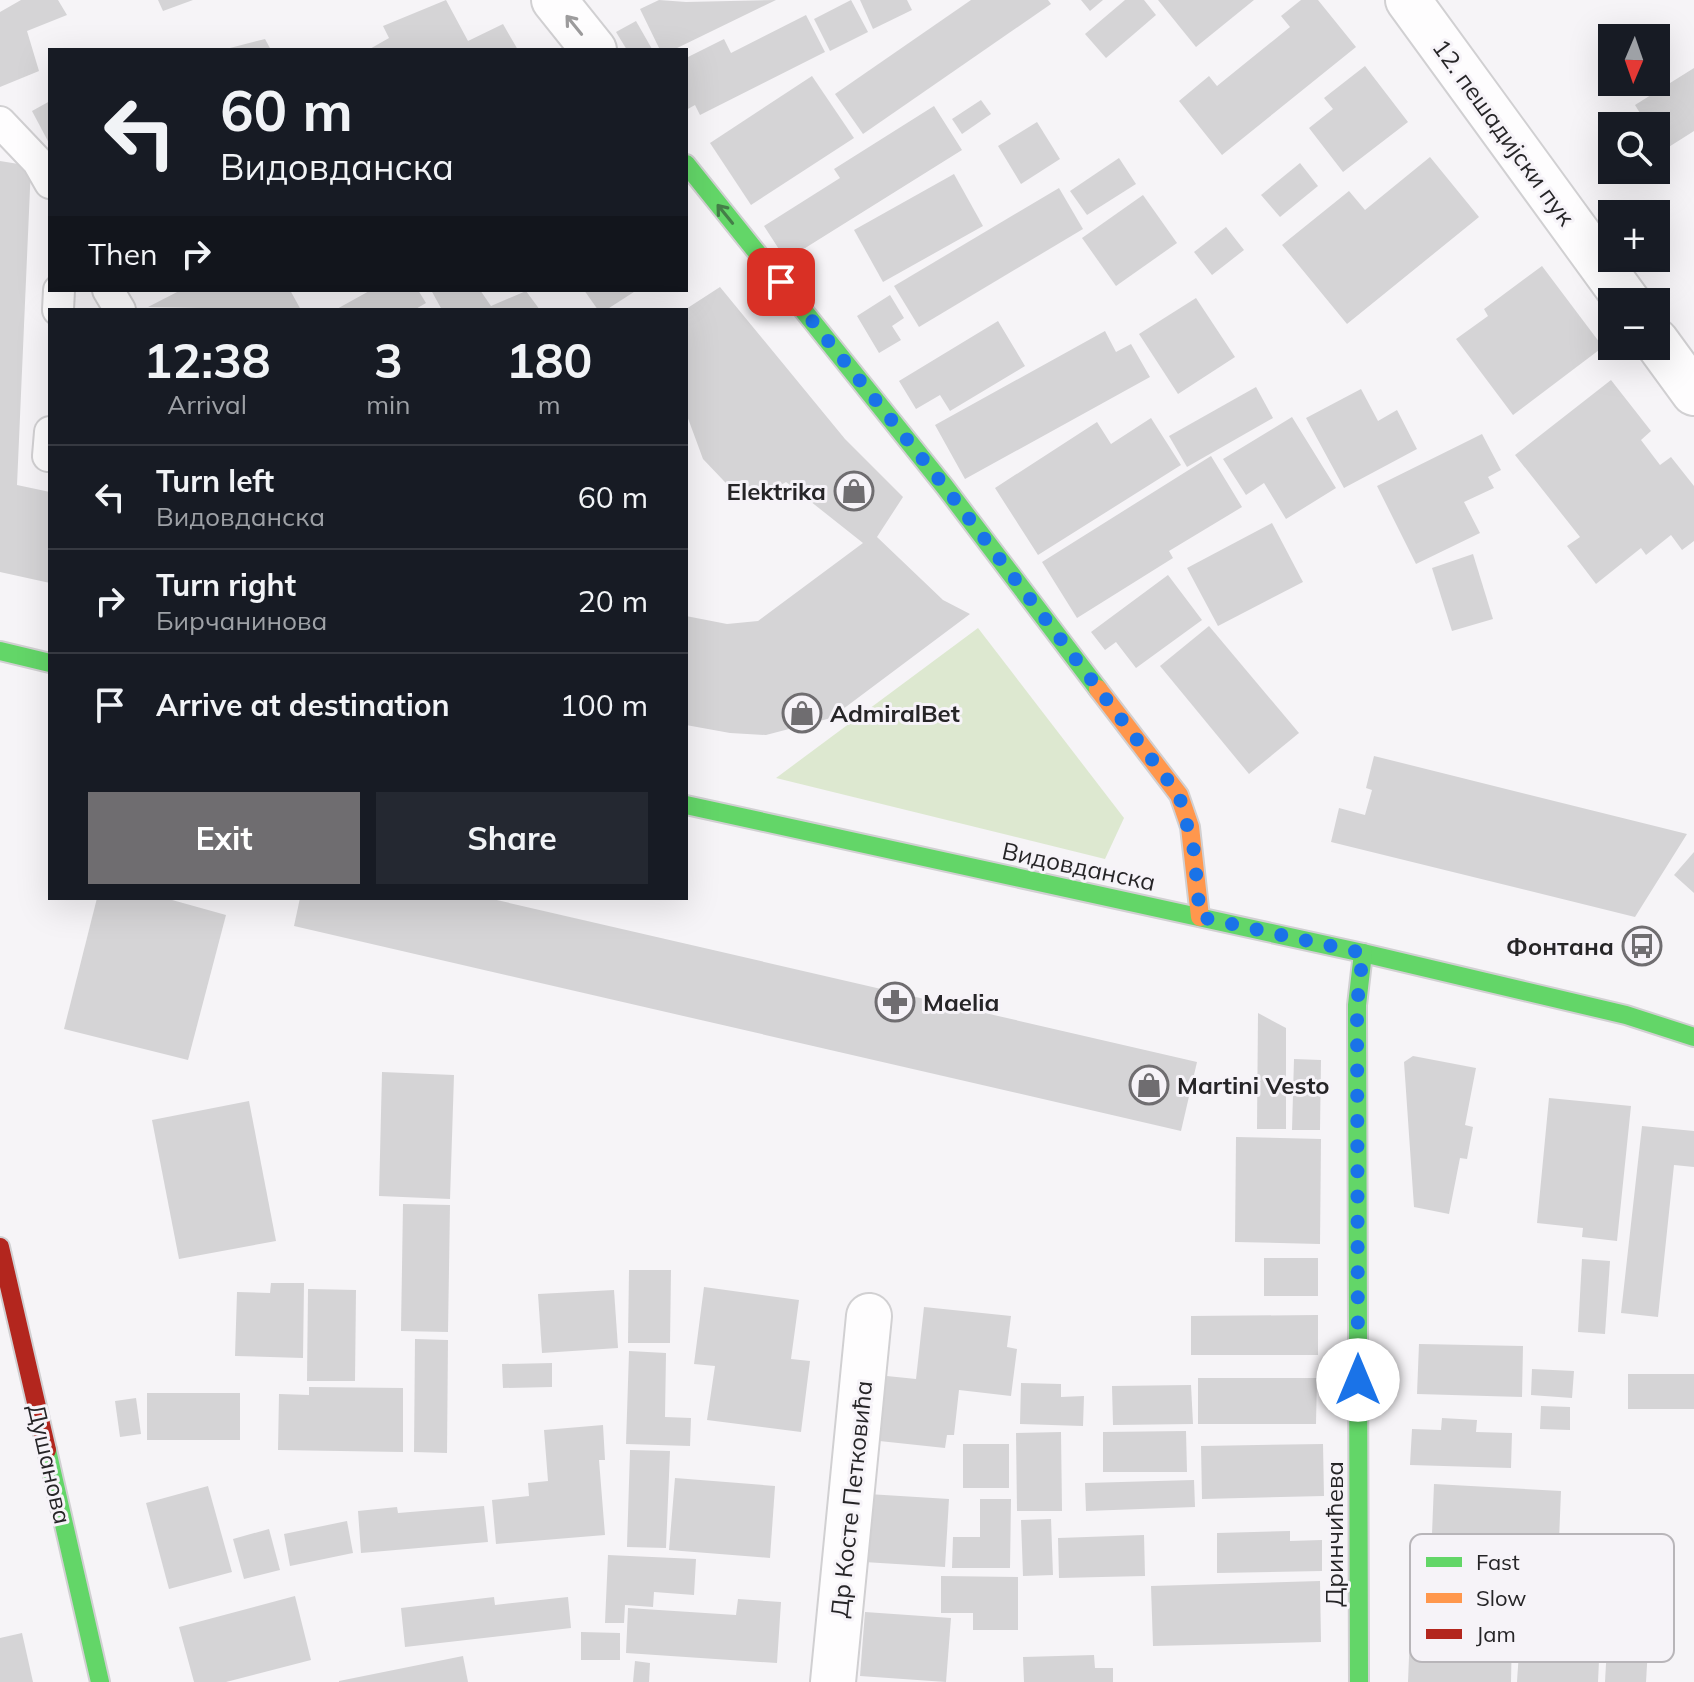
<!DOCTYPE html>
<html lang="en">
<head>
<meta charset="utf-8">
<style>
	body { margin:0; font-family:Mulish,sans-serif; background:#242831; color:#f1f3f6; height:100vh; display:flex; flex-direction:column; font-size:30px; white-space:nowrap }
	* { box-sizing:border-box; margin:0 }
	p { font-size:26px; color:#9ea1a6 }
	.icon { flex:none; width:44px; height:44px; fill:none; stroke:currentColor; stroke-width:2; stroke-linecap:round; stroke-linejoin:round }
	.map { position:relative; flex:1; overflow:hidden }
	.details { position:absolute; left:48px; top:308px; width:640px; height:592px; display:flex; flex-direction:column; background:#171b24; border-radius:0px; box-shadow:0 8px 32px #0002 }
	.details>* { flex:none }
	.top-card { position:absolute; left:48px; top:48px; width:640px; height:244px; border-radius:0px; box-shadow:0 8px 32px #0002; background:#171b24; color:#f1f3f6; overflow:hidden }
	.needle { width:52px; rotate:182deg }
	.controls { position:absolute; left:1598px; top:24px; display:grid; gap:16px }
	.controls a { display:grid; place-items:center; width:72px; height:72px; border-radius:0px; background:#171b24; box-shadow:0 8px 32px #0002; font-size:40px }
	.pin { position:absolute; display:grid; place-items:center; width:68px; height:68px; color:#fff; margin:-34px; border-radius:16px; box-shadow:0 4px 12px #0006 }
	.me { position:absolute; width:88px; margin:-44px; rotate:0deg; stroke-linejoin:round; filter:drop-shadow(0 0 6px #0008) }
	.turn { display:flex; align-items:center; gap:28px; height:168px; padding:0 40px; font-size:36px }
	.turn .icon { width:104px; height:104px; stroke-width:2.5 }
	.turn b { display:block; font-size:56px; line-height:68px }
	.then { display:flex; align-items:center; height:76px; padding:0 40px; background:#0003; gap:16px; font-size:30px }
	.eta { display:flex; justify-content:space-evenly; align-items:center; height:136px; text-align:center }
	.eta b { font-size:48px; font-weight:700; line-height:56px }
	.action { display:flex; gap:16px; margin-top:auto; padding:16px 40px }
	.action a { flex:1; height:92px; border-radius:0px; background:#6f6d70; color:#fff; font-size:32px; font-weight:700; line-height:92px; text-align:center }
	.action a+a { background:#242831; color:#f1f3f6 }
	ul { padding:0; list-style:none }
	li { display:flex; align-items:center; gap:24px; height:104px; padding:0 40px; border-top:2px solid #363941 }
	li div { flex:1 }
	li b { display:block; font-size:30px }
	li em { font-style:normal }
	.map>svg:first-child { display:block }
	.green { fill:#dde8d0 }
	.building { fill:#d5d4d6 }
	.lines { fill:none; stroke-linecap:round; stroke-linejoin:round }
	.lane-casing { stroke:#d1d0d2; stroke-width:34 }
	.street-casing { stroke:#d1d0d2; stroke-width:48 }
	.fast-casing { stroke:#d1d0d2; stroke-width:22 }
	.slow-casing { stroke:#d1d0d2; stroke-width:22 }
	.jam-casing { stroke:#d1d0d2; stroke-width:22 }
	.lane { stroke:#fefdfe; stroke-width:30 }
	.street { stroke:#fefdfe; stroke-width:44 }
	.fast { stroke:#63d668; stroke-width:18 }
	.slow { stroke:#ff974d; stroke-width:18 }
	.jam { stroke:#b3261e; stroke-width:18 }
	.oneway { stroke:#9d9c9d }
	.oneway2 { stroke:#447e48 }
	.route { stroke:#1a73e8; stroke-width:14; stroke-dasharray:0 25.2 }
	.labels { text-anchor:middle; dominant-baseline:central; stroke-width:6; stroke-linejoin:round; paint-order:stroke }
	.street-label { font-size:24px; fill:#262527; stroke:#f6f3f8 }
	.poi-label { font-size:24px; font-weight:bold; fill:#262527; stroke:#f6f3f8; text-anchor:start }
	.key { fill:#f6f3f8; stroke:#b8b5b9; stroke-width:2 }
	.key-label { font-size:22px; fill:#262527 }
</style>
</head>
<body>
<div class="map">
<svg width="1694" height="1682" viewBox="0 0 1694 1682">
	<rect width="100%" height="100%" fill="#f6f4f7"/>
	<path class="green" d="M978 628 1124 818 1105 859 776 778Z"/>
	<g class="building">
		<path d="M21 0H58L67 15 27 31 39 71 0 87V12Z"/>
		<path d="M158 0H193L163 11Z"/>
		<path d="M446 0 468 41 503 24 518 50H368L389 38 383 26Z"/>
		<path d="M659 0 686 2 776 0 673 50H660L640 9Z"/>
		<path d="M851 0 868 32 830 51 814 19Z"/>
		<path d="M860 0H907L912 10 873 29Z"/>
		<path d="M971 0H1048L1051 4 863 134 835 94Z"/>
		<path d="M1081 0H1103L1090 11Z"/>
		<path d="M1125 0H1144L1156 15 1106 58 1085 34Z"/>
		<path d="M1158 0H1254L1196 47Z"/>
		<path d="M1301 0H1318L1356 47 1222 155 1179 101 1209 76 1217 86 1290 27 1281 16Z"/>
		<path d="M806 15 825 52 700 115 695 105 686 110V58L724 39 731 53Z"/>
		<path d="M636 21 652 49 650 50H627L616 32Z"/>
		<path d="M265 39 271 50H226V49Z"/>
		<path d="M1365 66 1408 122 1343 172 1309 128 1333 109 1324 98Z"/>
		<path d="M1694 68V131L1664 150 1656 138V126H1648L1635 105Z"/>
		<path d="M812 76 854 138 751 205 710 143Z"/>
		<path d="M981 100 991 114 962 134 952 119Z"/>
		<path d="M50 101V145L32 111Z"/>
		<path d="M934 106 962 150 786 260 764 226 840 178 834 169Z"/>
		<path d="M1037 122 1060 159 1021 184 998 146Z"/>
		<path d="M1430 157 1479 217 1347 324 1282 245 1349 191 1365 210Z"/>
		<path d="M1119 158 1136 184 1087 215 1070 191Z"/>
		<path d="M0 161 31 166 17 485 50 492V583L0 572Z"/>
		<path d="M1300 163 1318 186 1280 217 1261 195Z"/>
		<path d="M954 174 983 226 883 282 854 230Z"/>
		<path d="M1059 188 1083 229 919 327 894 286Z"/>
		<path d="M1143 195 1177 243 1116 286 1082 238Z"/>
		<path d="M1226 227 1244 250 1212 275 1194 252Z"/>
		<path d="M1542 266 1603 347 1513 415 1456 339 1488 316 1484 309Z"/>
		<path d="M720 287 845 439 903 497 877 537 943 600 970 614 831 718 766 735 730 733 686 725V616L727 624 758 621 863 543 786 482 762 496 742 500 703 459 686 413V309Z"/>
		<path d="M181 290H290L301 310 148 307Z"/>
		<path d="M371 290H418L426 303 414 310H335Z"/>
		<path d="M431 290H480L491 306 526 291 540 310H442Z"/>
		<path d="M584 290H637L606 310H598Z"/>
		<path d="M890 295 904 318 892 326 901 340 879 353 857 316Z"/>
		<path d="M1196 298 1235 357 1178 394 1139 334Z"/>
		<path d="M998 321 1025 366 950 411 940 395 916 409 899 381Z"/>
		<path d="M1105 331 1116 352 1131 344 1150 377 965 479 935 425Z"/>
		<path d="M1611 380 1651 431 1641 440 1660 465 1671 457 1694 486V541L1682 550 1671 535 1646 555 1641 548 1596 584 1567 546 1580 537 1515 455Z"/>
		<path d="M1256 387 1273 418 1187 467 1169 436Z"/>
		<path d="M1361 389 1378 421 1397 410 1417 449 1344 488 1306 418Z"/>
		<path d="M1292 417 1336 488 1286 519 1264 483 1246 495 1223 459Z"/>
		<path d="M1151 418 1181 465 1038 555 995 488 1097 422 1111 444Z"/>
		<path d="M1482 434 1501 470 1488 477 1494 488 1464 502 1480 533 1416 564 1377 486Z"/>
		<path d="M1211 456 1242 507 1169 551 1173 558 1077 618 1042 562Z"/>
		<path d="M1272 523 1303 582 1218 626 1187 568Z"/>
		<path d="M1473 554 1493 619 1452 631 1432 568Z"/>
		<path d="M1168 575 1202 620 1136 668 1116 642 1105 650 1091 632Z"/>
		<path d="M1209 626 1299 733 1249 774 1160 666Z"/>
		<path d="M1374 756 1687 834 1635 917 1331 842 1339 808 1365 815 1372 790 1366 788Z"/>
		<path d="M1694 852V893L1674 875Z"/>
		<path d="M97 898H165L226 915 188 1060 64 1029Z"/>
		<path d="M300 898H488L1197 1062 1181 1131 294 926Z"/>
		<path d="M1258 1013 1286 1028V1129H1257Z"/>
		<path d="M1413 1056 1476 1068 1465 1125 1473 1127 1467 1159 1460 1158 1449 1214 1414 1207 1404 1062Z"/>
		<path d="M1294 1059 1321 1060 1320 1130H1292Z"/>
		<path d="M382 1072 454 1075 450 1199 379 1196Z"/>
		<path d="M1549 1098 1631 1106 1617 1241 1582 1237 1583 1228 1537 1223Z"/>
		<path d="M249 1101 276 1241 179 1259 152 1120Z"/>
		<path d="M1642 1126 1694 1131V1167L1674 1165 1658 1317 1621 1313Z"/>
		<path d="M1236 1137 1321 1139 1320 1244 1235 1242Z"/>
		<path d="M403 1204 450 1205 448 1332 401 1331Z"/>
		<rect x="1264" y="1258" width="54" height="38"/>
		<path d="M1582 1259 1610 1261 1605 1334 1578 1332Z"/>
		<path d="M629 1270H671L670 1343H628Z"/>
		<path d="M271 1283H304L303 1358 235 1356 237 1292 270 1293Z"/>
		<path d="M704 1287 799 1300 791 1359 810 1361 801 1432 707 1420 715 1366 694 1364Z"/>
		<path d="M308 1289 356 1290 355 1381H307Z"/>
		<path d="M614 1290 618 1348 542 1353 538 1294Z"/>
		<path d="M924 1307 1011 1316 1007 1347 1017 1349 1011 1396 959 1390 954 1435H947L945 1448 870 1440 877 1375 916 1379Z"/>
		<path d="M1318 1315V1355H1191V1316Z"/>
		<path d="M415 1339 448 1340 447 1453 414 1452Z"/>
		<path d="M1419 1344 1523 1346 1522 1397 1417 1394Z"/>
		<path d="M629 1351 666 1353 665 1417 691 1418 690 1446 626 1444Z"/>
		<path d="M552 1363V1387L503 1388 502 1364Z"/>
		<path d="M1532 1369 1574 1371 1572 1398 1531 1395Z"/>
		<rect x="1628" y="1374" width="66" height="35"/>
		<path d="M1198 1378H1317L1316 1424H1198Z"/>
		<path d="M1021 1383 1061 1384V1397L1084 1396 1083 1426 1020 1424Z"/>
		<path d="M1191 1385 1193 1424 1113 1425 1112 1386Z"/>
		<path d="M309 1387 403 1388V1452L278 1450 279 1394 309 1395Z"/>
		<rect x="147" y="1393" width="93" height="47"/>
		<path d="M136 1398 141 1434 120 1437 115 1401Z"/>
		<path d="M1541 1406 1570 1407V1430L1540 1429Z"/>
		<path d="M1442 1418 1477 1420 1476 1432 1512 1433 1511 1468 1410 1465 1412 1429 1441 1430Z"/>
		<path d="M603 1425 605 1460H599L605 1535 496 1544 492 1500 529 1496 528 1483 548 1481 544 1430Z"/>
		<path d="M1186 1431 1187 1472H1103V1432Z"/>
		<path d="M1061 1432 1062 1511H1017L1016 1433Z"/>
		<rect x="963" y="1444" width="46" height="44"/>
		<path d="M1323 1444 1324 1496 1202 1499 1201 1446Z"/>
		<path d="M630 1450 670 1451 666 1548 627 1547Z"/>
		<path d="M675 1478 775 1486 770 1558 669 1550Z"/>
		<path d="M1194 1480 1195 1507 1086 1511 1085 1483Z"/>
		<path d="M1434 1484 1561 1491 1559 1540 1432 1534Z"/>
		<path d="M208 1486 232 1572 169 1589 146 1503Z"/>
		<path d="M868 1494 949 1499 945 1567 864 1562Z"/>
		<path d="M980 1499H1011L1010 1568H952L953 1537H980Z"/>
		<path d="M484 1506 488 1542 361 1553 358 1511 397 1507 398 1513Z"/>
		<path d="M1051 1519 1053 1575 1023 1576 1021 1520Z"/>
		<path d="M347 1521 353 1553 290 1566 284 1534Z"/>
		<path d="M269 1529 280 1570 244 1579 233 1539Z"/>
		<path d="M1290 1531V1541L1322 1540V1571L1217 1573V1533Z"/>
		<path d="M1144 1535 1145 1576 1059 1578 1058 1538Z"/>
		<path d="M608 1555 696 1559 694 1595 654 1592 653 1607 625 1605 624 1623H605Z"/>
		<path d="M941 1576 1018 1577V1630H973V1613H941Z"/>
		<path d="M1320 1581 1321 1642 1153 1646 1151 1586Z"/>
		<path d="M295 1596 311 1660 226 1682H194L179 1627Z"/>
		<path d="M494 1597 495 1605 568 1597 571 1628 405 1647 401 1608Z"/>
		<path d="M738 1599 781 1602 777 1663 626 1653 628 1608 736 1615Z"/>
		<path d="M865 1612 951 1618 946 1682 860 1676Z"/>
		<path d="M581 1632 620 1633V1660H581Z"/>
		<path d="M22 1633 33 1682H0V1638Z"/>
		<path d="M1410 1633 1512 1635 1511 1682H1408Z"/>
		<path d="M1520 1636 1600 1639 1598 1682H1517Z"/>
		<path d="M1607 1646 1648 1648 1646 1682H1605Z"/>
		<path d="M1094 1655 1095 1668H1113V1682H1024L1023 1657Z"/>
		<path d="M463 1656 468 1682H339V1681Z"/>
		<path d="M635 1661 650 1663 649 1682H633Z"/>
	</g>
	<g class="lines">
		<g class="lane-casing">
			<g id="lane">
				<path d="M0 122 38 162 50 183"/>
				<path d="M108 290 120 310"/>
				<path d="M58 310 59 290"/>
				<path d="M48 456 50 432"/>
			</g>
		</g>
		<g class="street-casing">
			<g id="street">
				<path d="M554 0 594 50"/>
				<path d="M1408 0 1628 302"/>
				<path d="M1656 341 1694 393"/>
				<path d="M833 1682 869 1316"/>
			</g>
		</g>
		<g class="fast-casing">
			<g id="fast">
				<path d="M686 164 945 487 1098 689"/>
				<path d="M0 651 50 663"/>
				<path d="M686 805 1363 953 1626 1015 1694 1037"/>
				<path d="M47 1450 100 1682"/>
				<path d="M1359 1682 1357 1005 1363 953"/>
			</g>
		</g>
		<g class="slow-casing">
			<path id="slow" d="M1098 689 1179 795 1190 827 1200 917"/>
		</g>
		<g class="jam-casing">
			<path id="jam" d="M0 1247 47 1450"/>
		</g>
		<use href="#lane" class="lane"/>
		<use href="#street" class="street"/>
		<use href="#fast" class="fast"/>
		<use href="#slow" class="slow"/>
		<use href="#jam" class="jam"/>
	</g>
	<defs><path id="oneway-shaft" d="M-6 0H5M1.5-3L5.5 0L1.5 3" fill="none" stroke-width="1.6" stroke-linecap="round" stroke-linejoin="round" transform="scale(2)"/></defs>
	<use class="oneway" href="#oneway-shaft" transform="translate(574 25) rotate(-129)"/>
	<use class="oneway2" href="#oneway-shaft" transform="translate(725 214) rotate(-129)"/>
	<g class="lines">
		<path class="route" d="M781 282 945 487 1179 795 1194 851 1200 917 1363 953 1357 1005 1358 1380"/>
	</g>
	<defs>
		<g id="shop-ring" transform="scale(2)"><circle r="9.5" fill="#f6f3f8" stroke="#6f6d70" stroke-width="1.5"/><path d="M-5-2.5h2.3a2.7 3.5 0 0 1 5.4 0H5L5.5 6h-11ZM-1.5-2.5h3a1.5 2.3 0 0 0-3 0Z" fill="#6f6d70"/></g>
		<g id="bus-ring" transform="scale(2)"><circle r="9.5" fill="#f6f3f8" stroke="#6f6d70" stroke-width="1.5"/><path d="M-5-6H5V4H4V6H2V4H-2V6H-4V4H-5ZM-3.5-4V0h7V-4ZM-3.5 1.2v1.5H-2V1.2ZM2 1.2v1.5H3.5V1.2Z" fill="#6f6d70"/></g>
		<g id="pharmacy-ring" transform="scale(2)"><circle r="9.5" fill="#f6f3f8" stroke="#6f6d70" stroke-width="1.5"/><path d="M-2-6h4v4h4v4h-4v4h-4v-4h-4v-4h4Z" fill="#6f6d70"/></g>
	</defs>
	<g fill-rule="evenodd">
		<use href="#shop-ring" x="854" y="491"/>
		<use href="#shop-ring" x="802" y="713"/>
		<use href="#bus-ring" x="1642" y="946"/>
		<use href="#pharmacy-ring" x="895" y="1002"/>
		<use href="#shop-ring" x="1149" y="1085"/>
	</g>
	<g class="labels">
		<g class="street-label">
			<text transform="translate(1504 132) rotate(54)">12. пешадијски пук</text>
			<text transform="translate(1079 866) rotate(12)">Видовданска</text>
			<text transform="translate(50 1464) rotate(77)">Душанова</text>
			<text transform="translate(851 1499) rotate(-84)">Др Косте Петковића</text>
			<text transform="translate(1334 1534) rotate(-90)">Дринчићева</text>
		</g>
		<g class="poi-label">
			<text x="826" y="491" text-anchor="end">Elektrika</text>
			<text x="830" y="713">AdmiralBet</text>
			<text x="1614" y="946" text-anchor="end">Фонтана</text>
			<text x="923" y="1002">Maelia</text>
			<text x="1177" y="1085">Martini Vesto</text>
		</g>
	</g>
	<rect x="1410" y="1534" width="264" height="128" rx="12" class="key"/>
	<rect x="1426" y="1557" width="36" height="10" fill="#63d668"/>
	<rect x="1426" y="1593" width="36" height="10" fill="#ff974d"/>
	<rect x="1426" y="1629" width="36" height="10" fill="#b3261e"/>
	<g class="key-label">
		<text x="1476" y="1570">Fast</text>
		<text x="1476" y="1606">Slow</text>
		<text x="1476" y="1642">Jam</text>
	</g>
</svg>
<div class="controls">
<a><svg class="needle" viewBox="-14 -14 28 28"><path d="M0-13l5 13h-10z" fill="#e53935"/><path d="M0 13l5-13h-10z" fill="#9ea1a6"/></svg></a>
<a><svg class="icon" aria-label="search" viewBox="0 0 24 24"><circle cx="10" cy="10" r="6"/><path d="M15 15l6 6"/></svg></a>
<a>+</a>
<a>−</a>
</div>
<div class="pin" style="left:781px;top:282px;background:#d93025"><svg class="icon" aria-label="arrive" viewBox="0 0 24 24"><path d="M6 21V4h12l-3 4 3 4H6"/></svg></div>
<svg class="me" style="left:1358px;top:1380px" viewBox="-20 -20 40 40"><circle r="19" fill="#fff"/><path d="M0-13L10 11 0 6-10 11z" fill="#1a73e8"/></svg>
<div class="top-card">
<div class="turn"><svg class="icon" aria-label="left" viewBox="0 0 24 24"><path d="M17 20v-9H6M10 6l-5 5 5 5"/></svg><div><b>60 m</b>Видовданска</div></div>
<div class="then">Then<svg class="icon" aria-label="right" viewBox="0 0 24 24"><path d="M7 20v-9h11M14 6l5 5-5 5"/></svg></div>
</div>
<section class="details">
<div class="eta">
<div><b>12:38</b><p>Arrival</p></div>
<div><b>3</b><p>min</p></div>
<div><b>180</b><p>m</p></div>
</div>
<ul>
<li><svg class="icon" aria-label="left" viewBox="0 0 24 24"><path d="M17 20v-9H6M10 6l-5 5 5 5"/></svg><div><b>Turn left</b><p>Видовданска</p></div><em>60 m</em></li>
<li><svg class="icon" aria-label="right" viewBox="0 0 24 24"><path d="M7 20v-9h11M14 6l5 5-5 5"/></svg><div><b>Turn right</b><p>Бирчанинова</p></div><em>20 m</em></li>
<li><svg class="icon" aria-label="arrive" viewBox="0 0 24 24"><path d="M6 21V4h12l-3 4 3 4H6"/></svg><div><b>Arrive at destination</b></div><em>100 m</em></li>
</ul>
<div class="action"><a>Exit</a><a>Share</a></div>
</section>
</div>
</body>
</html>
